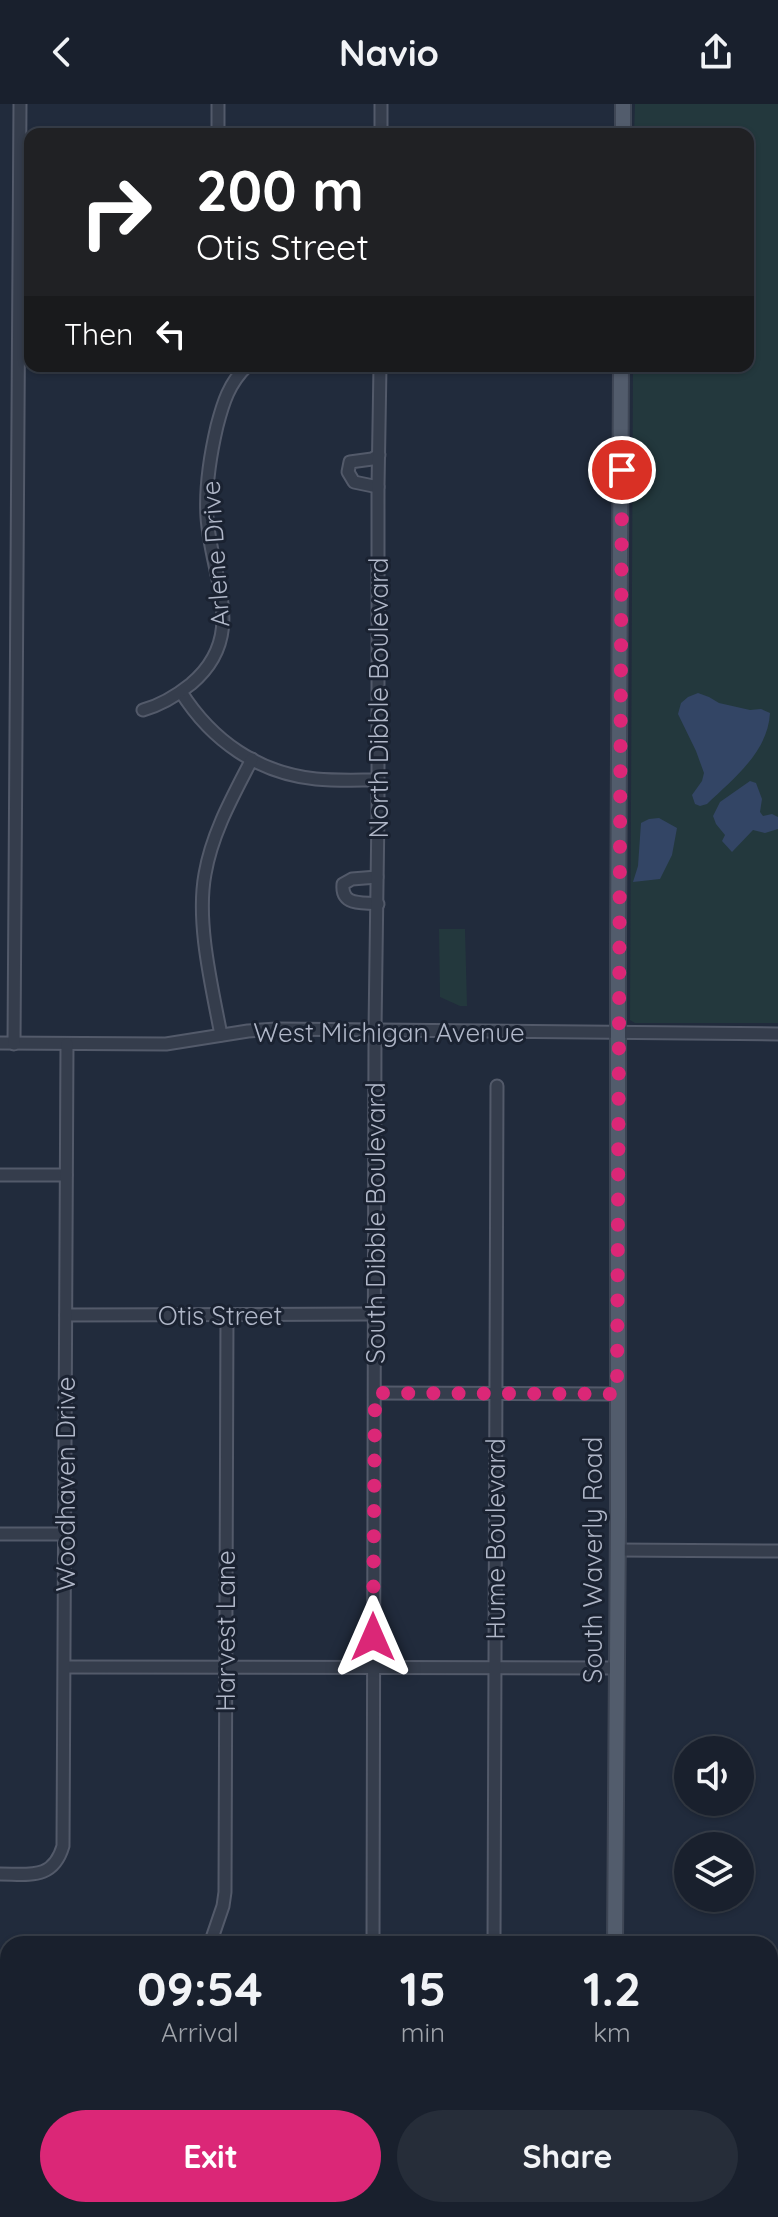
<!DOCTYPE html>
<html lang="en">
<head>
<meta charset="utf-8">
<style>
	body { margin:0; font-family:Quicksand,sans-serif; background:#262d39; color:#f1f3f6; height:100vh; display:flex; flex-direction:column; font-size:30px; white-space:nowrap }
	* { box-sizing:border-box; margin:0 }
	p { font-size:26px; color:#9fa3aa }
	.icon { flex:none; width:44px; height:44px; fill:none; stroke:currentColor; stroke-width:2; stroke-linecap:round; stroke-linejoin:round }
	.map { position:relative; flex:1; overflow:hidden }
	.details { position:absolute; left:0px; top:1832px; width:778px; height:282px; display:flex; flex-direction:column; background:#19202d; border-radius:24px 24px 0 0; box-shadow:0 2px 6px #0004,0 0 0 2px #373e49 }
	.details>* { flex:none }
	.banner { position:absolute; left:24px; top:24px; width:730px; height:244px; border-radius:16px; box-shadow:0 2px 6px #0004,0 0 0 2px #373e49; background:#202124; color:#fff; overflow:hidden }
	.controls { position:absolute; left:674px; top:1632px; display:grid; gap:16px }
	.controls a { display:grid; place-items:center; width:80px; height:80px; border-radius:50%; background:#19202d; box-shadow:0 2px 6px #0004,0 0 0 2px #373e49; font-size:40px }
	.pin { position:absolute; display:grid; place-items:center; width:68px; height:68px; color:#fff; margin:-34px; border:4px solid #fff; border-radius:50%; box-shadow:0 2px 8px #0007 }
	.me { position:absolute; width:88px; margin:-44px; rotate:0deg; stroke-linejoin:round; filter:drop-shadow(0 0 6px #0008) }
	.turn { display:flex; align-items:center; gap:28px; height:168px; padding:0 40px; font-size:36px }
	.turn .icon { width:104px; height:104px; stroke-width:2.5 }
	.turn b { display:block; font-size:56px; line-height:68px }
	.then { display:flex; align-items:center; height:76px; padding:0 40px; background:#0003; gap:16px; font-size:30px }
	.eta { display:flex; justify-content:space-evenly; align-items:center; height:136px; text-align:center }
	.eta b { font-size:48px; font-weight:800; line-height:56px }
	.button { display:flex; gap:16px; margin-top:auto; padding:16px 40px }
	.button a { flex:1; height:92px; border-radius:48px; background:#db2777; color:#fff; font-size:32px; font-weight:800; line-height:92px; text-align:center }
	.button a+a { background:#262d39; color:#f1f3f6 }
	header { display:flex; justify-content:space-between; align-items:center; height:104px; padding:0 40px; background:#19202d; font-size:36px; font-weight:800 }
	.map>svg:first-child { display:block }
	.green { fill:#23383d }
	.water { fill:#334565 }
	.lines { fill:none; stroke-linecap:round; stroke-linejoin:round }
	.minor-casing { stroke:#535a6a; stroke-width:15 }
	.major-casing { stroke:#3e4655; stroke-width:18 }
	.minor { stroke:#353d4c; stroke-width:11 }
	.major { stroke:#525c6c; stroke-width:14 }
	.route { stroke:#db2777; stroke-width:14; stroke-dasharray:0 25.2 }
	.labels { text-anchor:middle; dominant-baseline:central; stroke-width:6; stroke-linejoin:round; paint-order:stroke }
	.street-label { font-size:26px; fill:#b0b7c8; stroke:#1a2231 }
</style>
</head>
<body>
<header><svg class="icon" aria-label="back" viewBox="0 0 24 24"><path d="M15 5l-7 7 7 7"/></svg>Navio<svg class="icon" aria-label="share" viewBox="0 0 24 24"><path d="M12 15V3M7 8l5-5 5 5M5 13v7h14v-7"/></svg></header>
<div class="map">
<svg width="778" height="2113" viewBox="0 0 778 2113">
	<rect width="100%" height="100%" fill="#212b3c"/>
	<g class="green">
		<path d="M635 0H778V919H635L630 916 633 262H748V30H634Z"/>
		<path d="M439 825H465L467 902H460L440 893Z"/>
	</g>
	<g class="water">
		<path d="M698 589 709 593 719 599 750 606 761 605 770 609C768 648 733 675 707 700L700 702 695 700 692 691 702 677 704 669 696 647 678 610 681 599 688 593Z"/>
		<path d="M750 677 756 679 762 695 760 708 763 712 772 710 778 713V725L765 729 753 726 732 748 722 737 725 731 716 720 713 712 720 698Z"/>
		<path d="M659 714 677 724 672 751 660 775 633 778 638 762 641 719 649 715Z"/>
	</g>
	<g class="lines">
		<g class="minor-casing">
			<g id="minor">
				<path d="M218 30V0"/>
				<path d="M381 30V0"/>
				<path d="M378 383 354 378 348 368 350 358 372 355 379 351"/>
				<path d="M181 588C212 637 258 669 316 675 337 677 358 676 378 676"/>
				<path d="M143 606C161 601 176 592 191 580 249 531 211 475 207 413 205 382 210 352 217 322 223 299 229 279 247 262"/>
				<path d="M377 773 352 775 343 780C341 802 361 798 378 800"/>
				<path d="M221 931C212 883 196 819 205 770 212 729 233 692 252 655"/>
				<path d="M0 939 166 940 248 927 276 925 778 930"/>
				<path d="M14 940 20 0"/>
				<path d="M0 1071H66"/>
				<path d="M66 1211 374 1210"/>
				<path d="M375 1289 617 1290"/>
				<path d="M0 1430H65"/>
				<path d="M618 1446 778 1447"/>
				<path d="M65 1563 616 1564"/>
				<path d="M0 1770C30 1770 53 1776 63 1742L67 940"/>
				<path d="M210 1840 223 1802 225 1788 227 1211"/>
				<path d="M373 1840 375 926 378 709V383L380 262"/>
				<path d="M494 1840 497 982"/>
				<path d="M770 1898H778"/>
				<path d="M0 1903H8"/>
				<path d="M0 2062H8"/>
				<path d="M199 2113V2106"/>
			</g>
		</g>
		<g class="major-casing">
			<g id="major">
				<path d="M623 0V30"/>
				<path d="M615 1840 618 1414V840L621 262"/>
				<path d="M614 2113V2106"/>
			</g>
		</g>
		<use href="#minor" class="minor"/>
		<use href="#major" class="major"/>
	</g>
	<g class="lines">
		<path class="route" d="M373 1533 375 1289 617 1290 622 366"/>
	</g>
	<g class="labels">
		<g class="street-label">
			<text transform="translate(215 450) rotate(-94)">Arlene Drive</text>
			<text transform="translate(378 594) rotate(-90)">North Dibble Boulevard</text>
			<text x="389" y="928">West Michigan Avenue</text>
			<text transform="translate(375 1119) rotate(-90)">South Dibble Boulevard</text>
			<text x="220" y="1211">Otis Street</text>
			<text transform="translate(65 1380) rotate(-90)">Woodhaven Drive</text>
			<text transform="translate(495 1435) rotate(-90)">Hume Boulevard</text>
			<text transform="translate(592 1456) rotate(-90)">South Waverly Road</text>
			<text transform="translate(225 1527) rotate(-90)">Harvest Lane</text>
		</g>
	</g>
</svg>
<div class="controls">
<a><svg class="icon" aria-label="sound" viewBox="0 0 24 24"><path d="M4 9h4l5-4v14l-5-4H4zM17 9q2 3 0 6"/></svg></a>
<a><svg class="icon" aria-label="layers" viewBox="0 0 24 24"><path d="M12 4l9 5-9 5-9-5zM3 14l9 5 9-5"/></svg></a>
</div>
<div class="pin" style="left:622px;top:366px;background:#d93025"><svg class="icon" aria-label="arrive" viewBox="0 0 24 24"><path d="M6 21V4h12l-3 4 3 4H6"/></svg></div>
<svg class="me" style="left:373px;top:1533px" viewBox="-20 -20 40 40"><path d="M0-17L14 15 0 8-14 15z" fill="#db2777" stroke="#fff" stroke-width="4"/></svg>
<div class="banner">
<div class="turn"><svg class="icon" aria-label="right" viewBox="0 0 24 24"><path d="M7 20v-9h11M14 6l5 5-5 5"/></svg><div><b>200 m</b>Otis Street</div></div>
<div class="then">Then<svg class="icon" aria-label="left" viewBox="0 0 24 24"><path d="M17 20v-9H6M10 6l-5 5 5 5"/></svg></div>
</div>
<section class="details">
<div class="eta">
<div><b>09:54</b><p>Arrival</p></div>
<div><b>15</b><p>min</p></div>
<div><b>1.2</b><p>km</p></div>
</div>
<div class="button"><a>Exit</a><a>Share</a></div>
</section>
</div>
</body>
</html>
